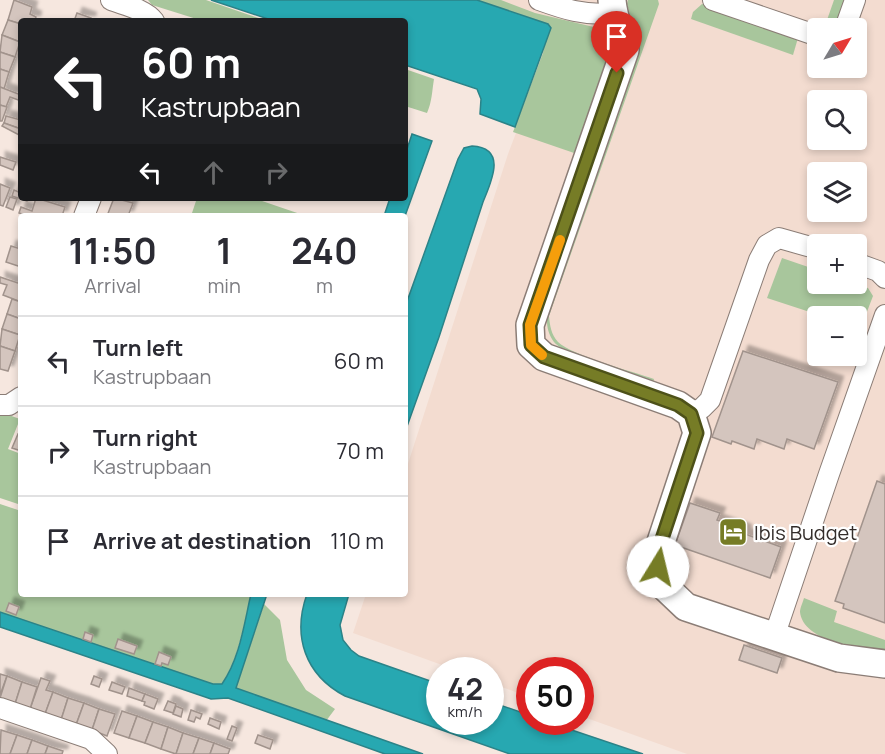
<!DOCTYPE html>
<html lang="en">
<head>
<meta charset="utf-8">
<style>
	body { margin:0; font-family:Manrope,sans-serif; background:#f2f2f3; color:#2b2b33; height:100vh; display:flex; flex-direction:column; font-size:22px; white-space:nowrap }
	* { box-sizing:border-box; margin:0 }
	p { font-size:20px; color:#7c7c81 }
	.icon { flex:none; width:33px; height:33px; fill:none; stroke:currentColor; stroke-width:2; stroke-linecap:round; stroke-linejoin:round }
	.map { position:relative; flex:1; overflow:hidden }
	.drawer { position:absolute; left:18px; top:213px; width:390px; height:384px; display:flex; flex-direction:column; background:#fff; border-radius:6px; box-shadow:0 3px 9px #0003 }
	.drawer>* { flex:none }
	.hud { position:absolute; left:18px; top:18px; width:390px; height:183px; border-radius:6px; box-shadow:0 3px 9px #0003; background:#202124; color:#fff; overflow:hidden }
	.needle { width:39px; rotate:52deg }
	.tools { position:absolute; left:807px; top:18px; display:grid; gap:12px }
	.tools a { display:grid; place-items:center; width:60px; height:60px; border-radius:6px; background:#fff; box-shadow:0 3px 9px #0003; font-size:30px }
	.speed { position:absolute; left:426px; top:657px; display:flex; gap:12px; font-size:30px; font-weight:700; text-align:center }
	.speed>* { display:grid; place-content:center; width:78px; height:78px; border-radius:50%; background:#fff; box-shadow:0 3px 9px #0003; line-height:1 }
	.speed small { font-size:15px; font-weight:400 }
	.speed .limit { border:9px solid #d22; background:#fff; color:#111 }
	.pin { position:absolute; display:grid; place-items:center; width:51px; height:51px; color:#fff; margin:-62px -26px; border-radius:50% 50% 50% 0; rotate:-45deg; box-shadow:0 0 6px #0007 }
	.pin .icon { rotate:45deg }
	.me { position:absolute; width:66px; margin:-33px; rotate:9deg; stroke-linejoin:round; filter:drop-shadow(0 0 4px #0008) }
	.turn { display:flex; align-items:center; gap:21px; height:126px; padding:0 24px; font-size:27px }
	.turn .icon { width:78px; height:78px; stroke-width:2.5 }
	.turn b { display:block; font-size:42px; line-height:51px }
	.lanes { display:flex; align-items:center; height:57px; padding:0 24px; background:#0003; justify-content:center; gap:30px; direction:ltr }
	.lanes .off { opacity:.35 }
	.eta { display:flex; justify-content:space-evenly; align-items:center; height:102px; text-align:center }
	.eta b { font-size:36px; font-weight:700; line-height:42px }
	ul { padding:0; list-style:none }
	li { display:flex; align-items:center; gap:18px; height:90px; padding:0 24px; border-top:2px solid #e1e1e2 }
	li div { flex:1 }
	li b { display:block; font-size:22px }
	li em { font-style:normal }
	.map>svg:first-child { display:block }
	.built { fill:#f3dcd0; fill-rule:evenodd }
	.green { fill:#a8c69c }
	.water { fill:#27a8b1; stroke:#2b8388; stroke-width:1.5 }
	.building { fill:#d4c5be; stroke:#a1938c; stroke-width:1.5; filter:url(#shadow) }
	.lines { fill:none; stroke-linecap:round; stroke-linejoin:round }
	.street-casing { stroke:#8b7d76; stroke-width:22 }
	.secondary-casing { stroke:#8b7d76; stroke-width:30 }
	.street { stroke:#fff; stroke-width:20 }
	.secondary { stroke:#fff; stroke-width:27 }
	.route-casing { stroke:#4d5119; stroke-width:15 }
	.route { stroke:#767c26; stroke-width:10 }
	.slow { stroke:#f59e0b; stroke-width:10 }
	.labels { text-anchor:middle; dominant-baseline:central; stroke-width:4.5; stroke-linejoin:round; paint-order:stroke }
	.poi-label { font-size:20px; fill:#332d2a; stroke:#fff; text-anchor:start }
</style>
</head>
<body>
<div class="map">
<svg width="885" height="754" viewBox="0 0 885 754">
	<defs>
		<filter id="shadow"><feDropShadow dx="5.5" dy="-5.5" stdDeviation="1.5" flood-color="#0004"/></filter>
	</defs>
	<rect width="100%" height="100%" fill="#f6e7df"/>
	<path class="built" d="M336 0H885V754H687L581 716 580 670H530L529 697 491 683 490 670H456L353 633 366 594H405V473L508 154 533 88 405 21ZM818 28H856V68H818ZM818 100H856V140H818ZM818 172H856V212H818ZM818 244H856V284H818ZM818 316H856V356H818Z"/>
	<g class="green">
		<path d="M148 0H206L267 21H203L152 5Z"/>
		<path d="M477 0H501L535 13 598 28V31L610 41 611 51 577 154 513 132 543 53 548 24Z"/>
		<path d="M628 0H658L659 4 549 316C550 326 551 334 558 342 571 355 634 372 654 379L652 386C632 379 564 355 554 342 546 331 546 320 548 307L637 39 627 4Z"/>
		<path d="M834 0H846L840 18 834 22 827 20Z"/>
		<path d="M702 4 708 5 798 38 793 55 691 19 693 12Z"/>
		<path d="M405 69 434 79C432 91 432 102 427 113L405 106Z"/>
		<path d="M197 198H253L306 216H191Z"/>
		<path d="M782 258 817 270 818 284H856L868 288 873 296 860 330 857 329 856 316H822L767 298Z"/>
		<path d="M0 412 20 419 8 449 21 454V505L0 498Z"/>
		<path d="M0 504 21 511V594H251C244 625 239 657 222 684L213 685 0 612Z"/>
		<path d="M804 598 837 611 834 622 885 640V654C862 649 803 642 800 612 800 608 803 602 804 598Z"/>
		<path d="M264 604 280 620 287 660 306 690 335 709 326 721 236 688Z"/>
	</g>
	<g class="water">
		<path d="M211 0H477L548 24 551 28 515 127 480 114 481 99 477 89 405 65V21H274Z"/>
		<path d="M412 134 432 141 405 216H384L390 198H405V155Z"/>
		<path d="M472 146C508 148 491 182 483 202L439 337 405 432V307L458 159 464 148Z"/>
		<path d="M251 594H267L236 688 423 754H385L228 698 211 699 0 627V612L213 684H222C240 658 244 624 251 594Z"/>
		<path d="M307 594H349L340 625 343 640 351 650 359 656 439 684 440 722H490L491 702 529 715 530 722H548L643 754H510L345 696C305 675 292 636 307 594Z"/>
	</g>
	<g class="building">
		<path d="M14 0 32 7 30 14 36 17 35 21H21V24L8 20Z"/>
		<path d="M77 13 91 18 90 21H74Z"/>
		<path d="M8 20 21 24 20 42 2 35Z"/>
		<path d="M2 35 20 42 15 57 0 52Z"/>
		<path d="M0 52 15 57 9 72 0 69Z"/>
		<path d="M0 69 9 72 4 89 0 87Z"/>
		<path d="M0 87 21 95V101L10 97 6 107 0 105Z"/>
		<path d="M0 105 7 107 2 121H0Z"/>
		<path d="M6 116 21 120V129L4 123Z"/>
		<path d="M4 123 21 129V136L2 126Z"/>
		<path d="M0 157 16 162 13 170 0 165Z"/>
		<path d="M0 184 10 188 3 206 0 205Z"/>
		<path d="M14 190 21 193V198H28L27 201 12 196Z"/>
		<path d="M10 197 17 199 13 210 6 207Z"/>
		<path d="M36 198 65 207 62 216H29L19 213 21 207 32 211Z"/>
		<path d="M114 198 133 203 128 216H107Z"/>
		<path d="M11 246 21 249V267L6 262Z"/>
		<path d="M0 277 21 284V302L3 295 7 285 0 283Z"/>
		<path d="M12 299 21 302V319L7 314Z"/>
		<path d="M7 314 21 319 20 335 2 329Z"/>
		<path d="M2 329 20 335 15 351 0 346Z"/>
		<path d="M0 346 15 351 8 371 0 369Z"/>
		<path d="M743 351 838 382 814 449 787 439 784 449 757 439 754 449 732 441 731 444 712 437Z"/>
		<path d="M18 434 21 435V451L12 448Z"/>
		<path d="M877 481 885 484V623L843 608 844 604 835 601Z"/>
		<path d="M690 503 720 513 717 520 746 530 745 534 781 547 770 578 675 545Z"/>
		<path d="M9 603 19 607 16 615 6 611Z"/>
		<path d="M85 632 93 635 91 642 83 639Z"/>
		<path d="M118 639 137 646 134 654 115 648Z"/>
		<path d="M744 645 782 658 777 673 739 660Z"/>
		<path d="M159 652 171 657 168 665 162 663 161 666 155 664Z"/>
		<path d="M0 674 7 676 0 695Z"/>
		<path d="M7 676 22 682 15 704 0 698Z"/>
		<path d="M94 676 102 679 99 687 91 684Z"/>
		<path d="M41 678 50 681 46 690 53 692 45 714 30 709Z"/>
		<path d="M22 682 37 687 30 709 15 704Z"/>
		<path d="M112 682 125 687 122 694 109 690Z"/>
		<path d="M129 688 145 694 142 701 127 696Z"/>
		<path d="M53 692 68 698 61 720 45 714Z"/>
		<path d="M145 694 158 699 154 709 144 705 145 702 142 701Z"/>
		<path d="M68 698 84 703 76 725 61 720Z"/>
		<path d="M168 701 176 704 173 713 164 710Z"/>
		<path d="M84 703 99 709 92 730 76 725Z"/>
		<path d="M176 706 183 709 181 717 173 714Z"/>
		<path d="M99 709 115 714 107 736 92 730Z"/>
		<path d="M191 710 202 714 200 719 196 717 194 722 188 720Z"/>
		<path d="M122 711 137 716 129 738 114 733Z"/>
		<path d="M137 716 153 722 145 743 129 738Z"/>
		<path d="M210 718 221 722 219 729 208 724Z"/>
		<path d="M153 722 168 727 161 749 145 743Z"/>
		<path d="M232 726 237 728 232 741 227 739Z"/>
		<path d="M168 727 183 733 176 754 161 749Z"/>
		<path d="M1 730 17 735 10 754H0Z"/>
		<path d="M183 733 199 738 193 754H176Z"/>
		<path d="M17 735 32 740 27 754H10Z"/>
		<path d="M258 735 273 740 270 749 255 743Z"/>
		<path d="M199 738 214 743 210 754H193Z"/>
		<path d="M32 740 48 746 45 754H27Z"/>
		<path d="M214 743 230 749 228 754H210Z"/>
		<path d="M48 746 63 751 62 754H45Z"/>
	</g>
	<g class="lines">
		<g class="street-casing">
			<g id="street">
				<path d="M111 0C124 5 145 9 154 21"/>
				<path d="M539 0C564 9 585 16 612 13"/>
				<path d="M713 0 818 36"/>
				<path d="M845 28 855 0"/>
				<path d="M84 216 91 198"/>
				<path d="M856 263 878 271 885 278"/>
				<path d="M0 405H9L21 397"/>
				<path d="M691 414 702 408 710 400 759 260 767 245 779 238 818 249"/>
				<path d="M774 637 829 474 885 315"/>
				<path d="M0 708 91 739 107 754"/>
			</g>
		</g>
		<g class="secondary-casing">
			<path id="secondary" d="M612 0C613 18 621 33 625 50L530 325 531 345 544 357 678 405 691 414 697 433 657 554 658 566 666 588 686 607 839 658 885 664"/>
		</g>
		<use href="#street" class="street"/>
		<use href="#secondary" class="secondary"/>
	</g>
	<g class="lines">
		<g class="route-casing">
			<path id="route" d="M617 73 530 325 531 345 544 357 678 405 691 414 697 433 657 554 658 567"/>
		</g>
		<use href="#route" class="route"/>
		<path class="slow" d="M542 355 531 345 530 325 560 240"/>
	</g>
	<defs>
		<g id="hotel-square" transform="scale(1.5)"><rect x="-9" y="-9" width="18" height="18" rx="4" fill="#767c26" stroke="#fff"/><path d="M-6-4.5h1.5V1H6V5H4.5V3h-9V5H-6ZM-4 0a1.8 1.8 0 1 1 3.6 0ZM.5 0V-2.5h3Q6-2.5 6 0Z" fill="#fff"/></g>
	</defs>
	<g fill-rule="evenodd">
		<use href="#hotel-square" x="733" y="532"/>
	</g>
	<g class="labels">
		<g class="poi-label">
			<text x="754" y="532">Ibis Budget</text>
		</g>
	</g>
</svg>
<div class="tools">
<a><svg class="needle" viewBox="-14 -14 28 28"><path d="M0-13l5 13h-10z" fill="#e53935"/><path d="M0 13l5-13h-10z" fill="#7c7c81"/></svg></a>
<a><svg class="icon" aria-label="search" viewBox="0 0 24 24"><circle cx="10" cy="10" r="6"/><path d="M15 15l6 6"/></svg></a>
<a><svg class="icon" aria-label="layers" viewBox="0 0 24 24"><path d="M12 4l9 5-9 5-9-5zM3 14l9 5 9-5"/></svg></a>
<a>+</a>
<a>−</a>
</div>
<div class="speed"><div>42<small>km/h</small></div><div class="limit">50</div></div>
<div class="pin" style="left:617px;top:73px;background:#d93025"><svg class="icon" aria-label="arrive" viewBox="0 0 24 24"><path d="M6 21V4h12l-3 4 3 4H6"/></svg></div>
<svg class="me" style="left:658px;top:567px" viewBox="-20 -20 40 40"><circle r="19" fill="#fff"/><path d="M0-13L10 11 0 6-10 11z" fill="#767c26"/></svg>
<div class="hud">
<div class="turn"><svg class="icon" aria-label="left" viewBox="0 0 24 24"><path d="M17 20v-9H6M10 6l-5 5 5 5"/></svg><div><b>60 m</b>Kastrupbaan</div></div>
<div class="lanes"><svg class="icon" aria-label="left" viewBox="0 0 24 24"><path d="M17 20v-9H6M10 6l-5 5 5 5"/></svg><svg class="icon off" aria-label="ahead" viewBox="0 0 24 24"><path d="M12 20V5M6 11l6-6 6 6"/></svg><svg class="icon off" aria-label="right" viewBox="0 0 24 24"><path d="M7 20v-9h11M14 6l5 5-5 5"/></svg></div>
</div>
<section class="drawer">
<div class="eta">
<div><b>11:50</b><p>Arrival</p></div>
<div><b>1</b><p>min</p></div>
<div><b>240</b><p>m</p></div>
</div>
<ul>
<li><svg class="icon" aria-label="left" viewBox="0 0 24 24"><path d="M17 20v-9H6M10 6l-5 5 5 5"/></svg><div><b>Turn left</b><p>Kastrupbaan</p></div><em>60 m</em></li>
<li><svg class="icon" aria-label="right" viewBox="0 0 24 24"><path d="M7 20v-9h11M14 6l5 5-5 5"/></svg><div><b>Turn right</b><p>Kastrupbaan</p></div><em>70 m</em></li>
<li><svg class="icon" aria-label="arrive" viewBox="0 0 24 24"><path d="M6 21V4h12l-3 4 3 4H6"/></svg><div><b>Arrive at destination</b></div><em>110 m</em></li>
</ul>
</section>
</div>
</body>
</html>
